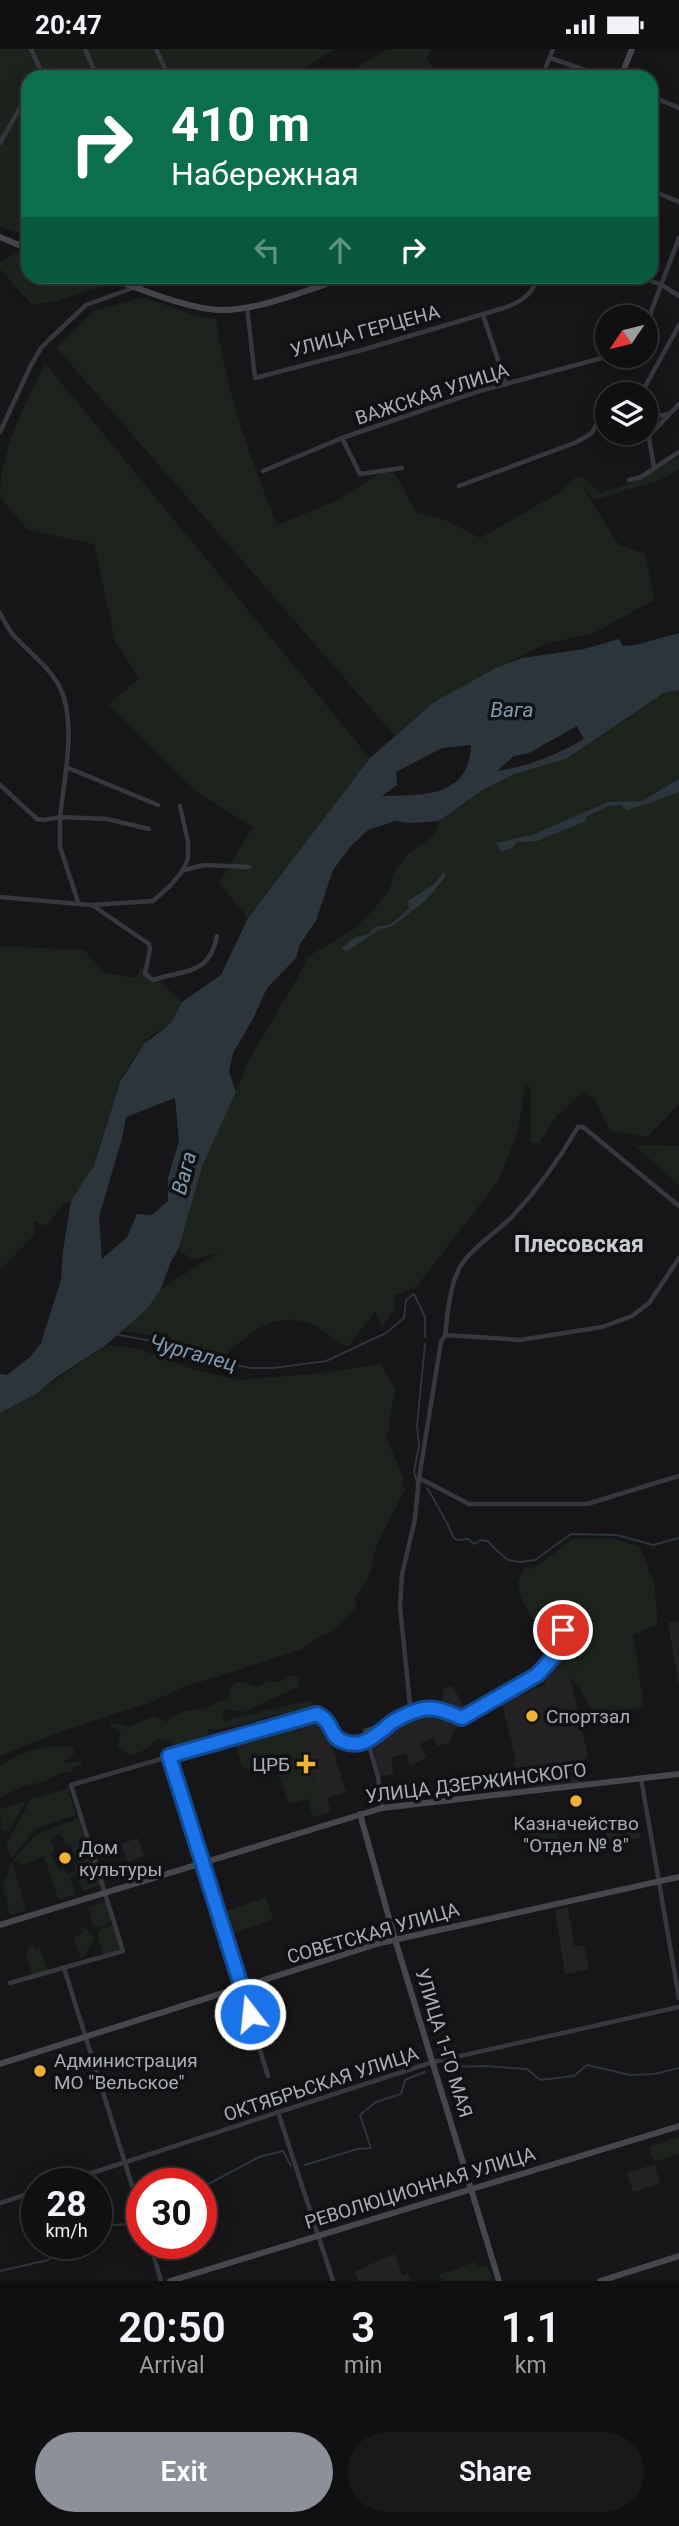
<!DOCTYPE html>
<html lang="en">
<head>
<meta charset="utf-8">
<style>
	body { margin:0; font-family:Roboto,sans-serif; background:#19191b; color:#f1f3f6; height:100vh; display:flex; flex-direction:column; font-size:26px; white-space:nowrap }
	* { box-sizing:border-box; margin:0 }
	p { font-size:23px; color:#9c9d9f }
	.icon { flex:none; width:38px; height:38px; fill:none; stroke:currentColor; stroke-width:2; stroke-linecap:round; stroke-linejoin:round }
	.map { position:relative; height:2232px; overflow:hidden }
	.drawer { display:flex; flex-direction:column; background:#101012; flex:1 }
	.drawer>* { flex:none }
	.guide { position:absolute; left:21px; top:21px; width:637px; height:214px; border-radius:21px; box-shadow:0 4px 18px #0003,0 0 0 2px #303032; background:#0b6e4f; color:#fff; overflow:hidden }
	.needle { width:46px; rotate:235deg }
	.fabs { position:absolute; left:595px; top:256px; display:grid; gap:14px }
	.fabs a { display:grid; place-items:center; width:63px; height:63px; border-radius:50%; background:#101012; box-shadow:0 4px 18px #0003,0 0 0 2px #303032; font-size:35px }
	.speed { position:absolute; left:21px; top:2119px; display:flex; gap:14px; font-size:35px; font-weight:700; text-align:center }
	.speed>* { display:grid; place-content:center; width:91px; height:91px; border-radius:50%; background:#101012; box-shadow:0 4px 18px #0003,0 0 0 2px #303032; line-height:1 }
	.speed small { font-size:18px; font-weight:400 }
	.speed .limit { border:10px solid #d22; background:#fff; color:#111 }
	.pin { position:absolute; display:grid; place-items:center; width:60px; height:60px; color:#fff; margin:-30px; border:4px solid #fff; border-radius:50%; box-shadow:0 2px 7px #0007 }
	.me { position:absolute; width:77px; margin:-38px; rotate:344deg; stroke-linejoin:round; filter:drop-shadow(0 0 5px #0008) }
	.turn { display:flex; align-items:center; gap:24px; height:147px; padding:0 35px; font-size:32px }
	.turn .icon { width:91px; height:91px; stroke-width:2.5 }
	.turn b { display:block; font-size:49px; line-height:60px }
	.lanes { display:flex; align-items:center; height:66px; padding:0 35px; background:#0003; justify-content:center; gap:35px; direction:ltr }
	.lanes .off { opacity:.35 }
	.eta { display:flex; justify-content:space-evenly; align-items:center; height:119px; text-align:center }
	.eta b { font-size:42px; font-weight:600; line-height:49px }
	.cta { display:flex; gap:14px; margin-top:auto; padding:14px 35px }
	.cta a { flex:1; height:80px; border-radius:42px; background:#8c9099; color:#fff; font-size:28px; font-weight:600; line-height:80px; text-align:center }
	.cta a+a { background:#19191b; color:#f1f3f6 }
	.status { display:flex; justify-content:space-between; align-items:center; height:49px; padding:0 35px; background:#101012; direction:ltr }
	.status svg { height:19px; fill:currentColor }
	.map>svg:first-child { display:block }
	.built { fill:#222225 }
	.green { fill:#1c231d; fill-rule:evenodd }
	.water { fill:#2c353c; fill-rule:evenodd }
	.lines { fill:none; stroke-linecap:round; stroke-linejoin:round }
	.stream { stroke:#2c353c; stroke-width:2 }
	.street { stroke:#37383d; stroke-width:4.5 }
	.secondary { stroke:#45474d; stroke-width:6 }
	.route-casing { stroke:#114b97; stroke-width:18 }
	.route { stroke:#1a73e8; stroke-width:12 }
	.poi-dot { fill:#f2b134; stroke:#111113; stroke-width:2.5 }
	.labels { text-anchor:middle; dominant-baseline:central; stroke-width:7; stroke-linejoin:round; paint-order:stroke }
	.street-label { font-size:19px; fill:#a8adb8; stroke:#111113 }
	.poi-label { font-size:19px; fill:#a8adb8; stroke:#111113; text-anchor:start }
	.water-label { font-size:21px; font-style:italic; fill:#7f9bb3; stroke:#111113 }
	.quarter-label { font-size:23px; font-weight:bold; fill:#c9ccd4; stroke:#111113 }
</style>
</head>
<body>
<div class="status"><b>20:47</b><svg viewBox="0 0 49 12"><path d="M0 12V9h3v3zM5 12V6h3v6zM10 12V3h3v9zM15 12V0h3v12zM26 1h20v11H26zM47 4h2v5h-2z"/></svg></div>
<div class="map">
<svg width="679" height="2232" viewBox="0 0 679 2232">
	<rect width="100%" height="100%" fill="#161618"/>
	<g class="built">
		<path d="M679 1572V1633H678L668 1574Z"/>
		<path d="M559 1608 572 1637 588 1707 579 1717 581 1734 533 1740 530 1718 515 1723 513 1713 516 1712 502 1654 546 1635 542 1624Z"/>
		<path d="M452 1637 472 1669 456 1680 448 1694 437 1697 433 1688 420 1695 427 1709 410 1716 406 1704 391 1708 393 1725 380 1728 372 1697 401 1674 412 1657 442 1651 444 1639Z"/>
		<path d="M317 1668 324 1672 346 1743 327 1749 331 1763 313 1768 308 1750 289 1755 274 1711 246 1719 242 1718 234 1692Z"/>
		<path d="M637 1775 640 1789 608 1795 605 1781Z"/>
		<path d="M138 1789 144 1807 127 1813 121 1795Z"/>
		<path d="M568 1859 574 1897 584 1896 589 1918 587 1921 565 1925 555 1861Z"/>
		<path d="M655 2115 660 2134 633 2143 627 2124Z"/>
		<path d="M395 2205 402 2226 408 2224 411 2232H358L355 2222Z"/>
	</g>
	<g class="green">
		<path d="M0 0H335L290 28H28L27 188 0 177Z"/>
		<path d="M388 0H431L426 10 440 28H340Z"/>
		<path d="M28 197V228H136L57 252 32 256 0 220V213Z"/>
		<path d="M143 248 197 267 216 270C225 341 251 409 277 476L338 451 385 421 395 425 417 464 446 471 480 489 560 443 576 428 584 430 600 444 634 433 679 408V420L660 431 595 451 580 434 619 496 645 504 654 551 594 584 545 595 434 653 395 687 56 298 93 262Z"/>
		<path d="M45 314 370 709 248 869 219 834 253 778 198 744 108 656 139 629 115 592 94 495 28 481 0 448C0 400 25 357 45 314Z"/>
		<path d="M679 641V1055L647 1088 610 1082 595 1051 582 1043 555 1069 539 1094 530 1093 531 1042 526 1034 518 1082 499 1131 417 1237 394 1247 395 1260 382 1278 375 1262 348 1298C334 1294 325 1280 312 1275 271 1261 250 1285 222 1309L168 1289 122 1282 147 1260 161 1240 219 1203 194 1211 178 1201 203 1115 215 1084 236 1043 249 1010 302 921 307 908 353 881 371 863 389 842 394 824 410 803 434 787 439 772 481 742 516 725 566 710 665 644Z"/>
		<path d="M0 897 84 901 105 924 109 925 137 929 140 918 148 922 182 953 171 974 151 987 131 1013 120 1033 91 1122 71 1152 64 1155 46 1177 34 1172 35 1185 0 1221Z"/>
		<path d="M634 1096 679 1097V1136Z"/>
		<path d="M106 1296 139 1300 196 1321 238 1331 315 1325 381 1315 395 1340 387 1389 404 1431 402 1437 406 1438C398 1455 389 1471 381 1487 369 1511 376 1525 355 1548L356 1559 330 1584 316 1589 303 1600 184 1638 149 1654 54 1685 0 1707V1364C38 1346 71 1320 106 1296Z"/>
		<path d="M573 1490H616L640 1498 654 1534 658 1575 633 1586 644 1658 595 1668 579 1638 558 1619 521 1549 518 1534 524 1518 533 1520Z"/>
		<path d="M292 1626 299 1629 300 1637 244 1663 225 1660 222 1664 224 1672 309 1651 318 1659V1663L314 1665C303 1665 292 1663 280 1665 255 1671 235 1681 208 1680L209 1692 180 1699C147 1680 160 1699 132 1706L121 1701 117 1696 121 1682 110 1677 111 1674 122 1675 129 1678 153 1667 167 1673C178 1661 186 1662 200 1660 209 1660 215 1652 228 1651 233 1623 241 1634 258 1638L267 1632 279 1633Z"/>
		<path d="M299 1673 325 1765 313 1768 308 1750 289 1755 274 1711 246 1719 242 1718 234 1692Z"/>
		<path d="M44 1698H73L74 1705 65 1711V1714L82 1712V1715L75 1717 71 1723H63L44 1733 23 1737 0 1748V1717L16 1707Z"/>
		<path d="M68 1739 76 1766 35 1780 12 1809 6 1796 31 1750Z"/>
		<path d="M26 1752 8 1783 1 1780 0 1760Z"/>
		<path d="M78 1769 100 1836 84 1842 75 1826 70 1829 76 1845 59 1851 44 1808 21 1816 19 1811 12 1814 26 1861 10 1866 3 1837 11 1814 37 1785ZM60 1784 67 1797 70 1796 78 1814 74 1816 76 1821 67 1825 65 1820 60 1823 51 1805 55 1802 50 1790Z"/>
		<path d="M550 1775 551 1782 557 1781 558 1790 532 1794 529 1778Z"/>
		<path d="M266 1848 273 1871 235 1884 227 1862Z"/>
		<path d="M106 1852 111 1868 109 1874 100 1879 93 1875 88 1858Z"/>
		<path d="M111 1876 113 1877 120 1899 103 1906 97 1887 100 1881Z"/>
		<path d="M81 1879 88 1880 89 1885 95 1888 90 1899 81 1910 73 1888 83 1884Z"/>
		<path d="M33 1895 35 1900 39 1899 48 1921 33 1926 26 1907 29 1898Z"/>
		<path d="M679 2088V2105L654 2113 649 2098Z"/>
		<path d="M475 2213 477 2218 487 2216 492 2229 484 2232H444L438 2226Z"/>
	</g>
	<g class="water">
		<path d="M679 584V641L664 644 566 710 515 725 481 742 439 772 409 774 395 772 368 781 351 797 333 821 316 872 300 895 296 909 267 939 253 970 233 1004 229 1023 236 1043 203 1115 178 1201 171 1212 161 1240 147 1260 106 1296 58 1327 36 1345 0 1364V1325L7 1326 30 1308 41 1294 61 1231 63 1202 71 1152 94 1116 120 1033 144 995 171 974 182 953 221 926 248 869 370 709 434 653 496 619 522 609 584 600 619 590 623 597 635 596ZM577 677 584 690C559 705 526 718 497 722L514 707 529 704ZM471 696C469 749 423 746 382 747L397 736 396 723 442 699ZM175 1049 179 1092 168 1129V1152L152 1166 137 1165 127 1188 102 1210 99 1168 122 1089 126 1068Z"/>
		<path d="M679 730V743L647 755 626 761 621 756 608 757 586 768V772L537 792 517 793 512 799 501 803 496 794 532 786 608 753 642 752Z"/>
		<path d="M444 823 446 827 426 851 393 877 380 880 349 901 344 902 342 899 354 889 369 885C375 874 381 879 390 875 397 871 403 864 409 859L408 852 433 836Z"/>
	</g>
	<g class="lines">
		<g class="stream">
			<path d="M119 1286 168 1295 212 1312 252 1319H273L326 1312 386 1284 404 1269 406 1251 414 1245 425 1268V1288"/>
			<path d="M417 1434 414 1423 419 1397 417 1377 425 1295"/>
			<path d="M427 1439C432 1447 452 1481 453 1488L457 1491 468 1490 474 1495 481 1491 488 1492 496 1501 508 1511 521 1513 535 1511 571 1485 617 1486 653 1496 679 1489"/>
			<path d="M446 2018 485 2017 527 2020 540 2031 574 2027 587 2016 630 2026 654 2025 679 2019"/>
			<path d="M305 2116 357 2100 371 2099 360 2066 376 2053 401 2045 405 2031 425 2023"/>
			<path d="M201 2139 259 2108 283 2102 291 2117"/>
			<path d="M96 2177 130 2175 139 2170"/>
			<path d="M0 2222 48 2211 58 2200 74 2194"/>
		</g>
		<g class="street">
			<path d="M31 0 41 22 37 28"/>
			<path d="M85 0 97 28"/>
			<path d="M156 0 169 28"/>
			<path d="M550 9 606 28"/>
			<path d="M542 28 553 0"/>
			<path d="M651 47 679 59"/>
			<path d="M0 94 28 45"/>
			<path d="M651 141 679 153"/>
			<path d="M640 228 662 236 679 247"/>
			<path d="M247 258 255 329 362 301 504 259C523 252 531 246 539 228"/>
			<path d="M483 266 506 335"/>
			<path d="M646 276 679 189"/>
			<path d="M641 345 679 276"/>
			<path d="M646 356 651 363 659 367 668 365"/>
			<path d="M646 371 654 418"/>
			<path d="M0 383 31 316 41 299 50 290 86 256 163 228"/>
			<path d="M649 387 679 355"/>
			<path d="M342 389 360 425 402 419"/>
			<path d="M263 422 342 389 476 343 613 306"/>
			<path d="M629 431 641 428 679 403"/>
			<path d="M459 437 577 393 592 384 604 359 607 358"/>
			<path d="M0 564C4 572 8 580 14 587 29 603 47 616 58 635 78 669 64 731 60 768L107 770 149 780"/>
			<path d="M66 718 158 756"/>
			<path d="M0 736 37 770 44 771 60 768V798L78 853"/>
			<path d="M184 821 204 816 249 818"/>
			<path d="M0 848 91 856 153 852 171 836 183 821 188 809V793L180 757"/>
			<path d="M92 856 149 895 150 900 145 925 153 931C185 920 209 927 217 887"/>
			<path d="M679 1209 649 1254 632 1267 602 1278 520 1291 445 1286 441 1293 419 1429 469 1455H587L679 1427"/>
			<path d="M445 1286C448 1263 449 1239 460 1218 470 1201 496 1183 511 1169 537 1141 559 1111 578 1078H583L679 1157"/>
			<path d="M411 1666C429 1655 444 1662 462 1669 488 1654 550 1626 562 1598 563 1593 563 1585 563 1581"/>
			<path d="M169 1707 268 2027"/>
			<path d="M641 1729 679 1949"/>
			<path d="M382 1759 378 1728 368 1693 397 1670 411 1666 400 1558 402 1525 415 1470 419 1429"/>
			<path d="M64 1919 142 2168"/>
			<path d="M10 1934 123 1902 71 1736 317 1665 330 1675 334 1687 351 1695 368 1693 365 1682 393 1673"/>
			<path d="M278 2063 333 2232"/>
			<path d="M58 2135 433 2013 679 1958"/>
			<path d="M0 2154 37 2142"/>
			<path d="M150 2194 161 2232"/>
		</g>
		<g class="secondary">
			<path d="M621 28 632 0"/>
			<path d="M0 188 28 200"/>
			<path d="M105 228C137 238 186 260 219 261 259 262 309 240 348 228"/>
			<path d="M360 1765 394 1887 499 2232"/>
			<path d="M0 1876 382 1759 679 1725"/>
			<path d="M0 2015 380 1894 679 1828"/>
			<path d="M170 2232 679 2077"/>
			<path d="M600 2232 679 2207"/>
		</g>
	</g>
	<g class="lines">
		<g class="route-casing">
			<path id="route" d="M250 1965 169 1707 317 1665C334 1673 329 1687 342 1692 365 1702 378 1683 394 1672 401 1668 412 1663 419 1661 434 1656 449 1664 462 1669L537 1626 562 1598 563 1581"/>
		</g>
		<use href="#route" class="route"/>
	</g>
	<g class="poi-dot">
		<circle cx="532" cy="1667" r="7"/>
		<path d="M302.5 1704.5h7v7h7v7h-7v7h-7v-7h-7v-7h7z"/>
		<circle cx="576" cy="1752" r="7"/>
		<circle cx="65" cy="1809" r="7"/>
		<circle cx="40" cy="2022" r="7"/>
	</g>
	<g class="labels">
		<g class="street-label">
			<text transform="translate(365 282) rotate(-15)">УЛИЦА ГЕРЦЕНА</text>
			<text transform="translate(432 345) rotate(-18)">ВАЖСКАЯ УЛИЦА</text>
			<text transform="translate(476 1734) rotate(-7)">УЛИЦА ДЗЕРЖИНСКОГО</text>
			<text transform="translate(373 1884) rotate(-16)">СОВЕТСКАЯ УЛИЦА</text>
			<text transform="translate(444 1994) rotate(73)">УЛИЦА 1-ГО МАЯ</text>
			<text transform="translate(321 2035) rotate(-18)">ОКТЯБРЬСКАЯ УЛИЦА</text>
			<text transform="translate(420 2139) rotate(-17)">РЕВОЛЮЦИОННАЯ УЛИЦА</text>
		</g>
		<g class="poi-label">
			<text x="546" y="1667">Спортзал</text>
			<text x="290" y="1715" text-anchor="end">ЦРБ</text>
			<text x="576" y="1774" text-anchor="middle">Казначейство<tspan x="576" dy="22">"Отдел № 8"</tspan></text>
			<text x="79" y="1798">Дом<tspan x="79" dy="22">культуры</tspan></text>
			<text x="54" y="2011">Администрация<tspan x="54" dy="22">МО "Вельское"</tspan></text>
		</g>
		<g class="water-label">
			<text x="512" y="661">Вага</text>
			<text transform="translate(184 1124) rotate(-75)">Вага</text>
			<text transform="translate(193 1304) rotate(15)">Чургалец</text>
		</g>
		<g class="quarter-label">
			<text x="579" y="1195">Плесовская</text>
		</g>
	</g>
</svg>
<div class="fabs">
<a><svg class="needle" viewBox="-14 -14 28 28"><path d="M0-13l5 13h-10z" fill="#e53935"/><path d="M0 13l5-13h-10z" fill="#9c9d9f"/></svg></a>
<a><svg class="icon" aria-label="layers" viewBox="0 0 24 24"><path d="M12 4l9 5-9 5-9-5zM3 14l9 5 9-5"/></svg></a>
</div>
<div class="speed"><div>28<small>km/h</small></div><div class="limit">30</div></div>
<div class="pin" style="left:563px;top:1581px;background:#d93025"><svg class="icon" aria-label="arrive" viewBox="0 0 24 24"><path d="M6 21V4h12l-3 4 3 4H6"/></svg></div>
<svg class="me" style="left:250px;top:1965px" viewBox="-20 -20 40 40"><circle r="17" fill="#1a73e8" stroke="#fff" stroke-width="3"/><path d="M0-11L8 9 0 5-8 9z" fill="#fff"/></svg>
<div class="guide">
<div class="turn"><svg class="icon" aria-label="right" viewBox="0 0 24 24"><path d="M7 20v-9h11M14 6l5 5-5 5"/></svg><div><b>410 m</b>Набережная</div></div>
<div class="lanes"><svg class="icon off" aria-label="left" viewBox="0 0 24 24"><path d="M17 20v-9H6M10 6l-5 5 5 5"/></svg><svg class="icon off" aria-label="ahead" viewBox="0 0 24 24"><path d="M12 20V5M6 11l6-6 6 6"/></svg><svg class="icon" aria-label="right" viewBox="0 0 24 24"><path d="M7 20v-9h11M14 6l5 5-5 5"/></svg></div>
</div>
</div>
<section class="drawer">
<div class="eta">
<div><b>20:50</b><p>Arrival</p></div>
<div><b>3</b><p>min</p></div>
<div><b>1.1</b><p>km</p></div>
</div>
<div class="cta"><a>Exit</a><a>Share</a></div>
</section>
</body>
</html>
